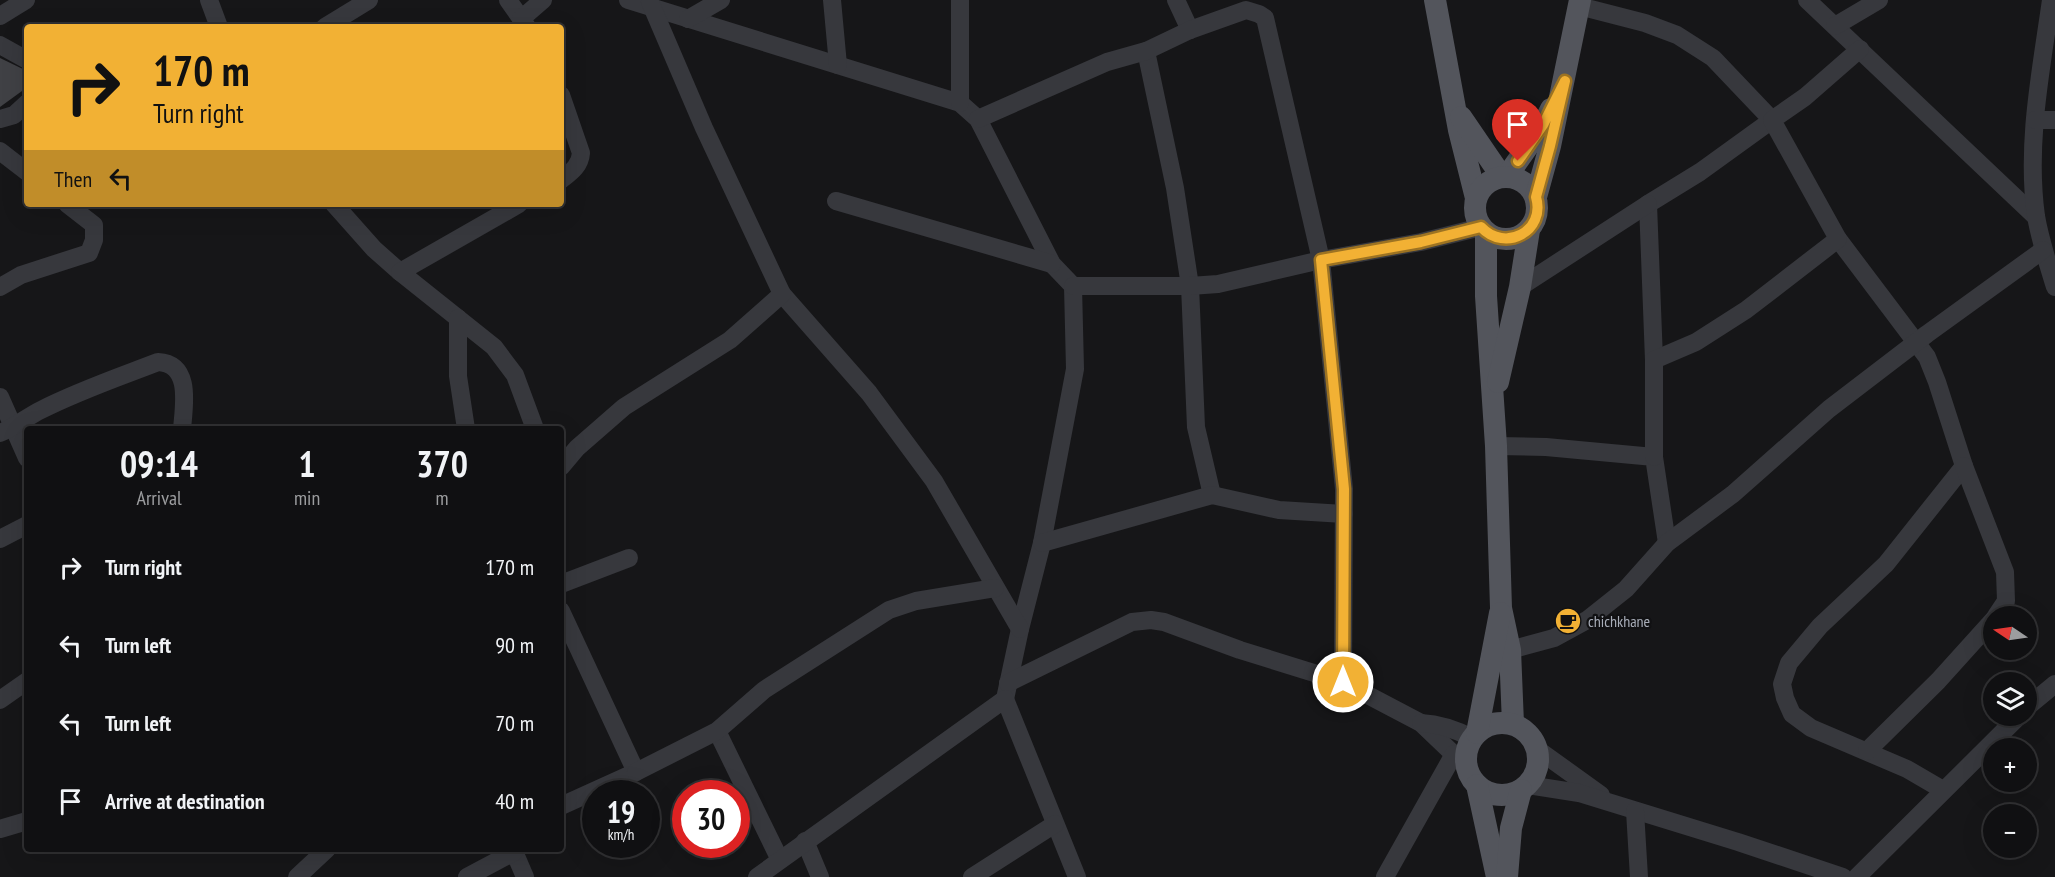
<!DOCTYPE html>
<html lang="en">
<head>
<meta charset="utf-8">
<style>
	body { margin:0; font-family:"PT Sans Narrow",sans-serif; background:#1e1e20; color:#f1f3f6; height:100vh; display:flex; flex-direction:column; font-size:22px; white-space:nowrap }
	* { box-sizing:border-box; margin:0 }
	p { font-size:20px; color:#9c9d9f }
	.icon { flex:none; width:33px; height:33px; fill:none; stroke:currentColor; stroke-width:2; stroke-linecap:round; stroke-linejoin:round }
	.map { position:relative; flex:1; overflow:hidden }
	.panel { position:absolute; left:24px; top:426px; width:540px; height:426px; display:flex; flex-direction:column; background:#101012; border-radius:6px; box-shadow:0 6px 24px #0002,0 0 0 2px #303032 }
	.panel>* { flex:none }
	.guide { position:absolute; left:24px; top:24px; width:540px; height:183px; border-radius:6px; box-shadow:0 6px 24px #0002,0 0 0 2px #303032; background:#f2b134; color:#111; overflow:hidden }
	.needle { width:39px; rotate:283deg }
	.fabs { position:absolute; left:1983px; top:606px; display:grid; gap:12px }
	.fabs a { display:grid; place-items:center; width:54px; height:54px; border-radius:50%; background:#101012; box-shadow:0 6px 24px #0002,0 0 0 2px #303032; font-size:30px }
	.speed { position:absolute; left:582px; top:780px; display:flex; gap:12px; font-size:30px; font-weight:700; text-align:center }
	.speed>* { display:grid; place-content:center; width:78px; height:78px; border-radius:50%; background:#101012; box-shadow:0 6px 24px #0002,0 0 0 2px #303032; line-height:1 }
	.speed small { font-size:15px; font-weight:400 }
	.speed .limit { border:9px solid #d22; background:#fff; color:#111 }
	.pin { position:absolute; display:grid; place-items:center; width:51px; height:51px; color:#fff; margin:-62px -26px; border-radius:50% 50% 50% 0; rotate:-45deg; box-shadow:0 0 6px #0007 }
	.pin .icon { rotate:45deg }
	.me { position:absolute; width:66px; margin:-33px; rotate:0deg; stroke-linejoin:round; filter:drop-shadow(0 0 4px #0008) }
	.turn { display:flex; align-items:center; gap:21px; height:126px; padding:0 30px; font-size:27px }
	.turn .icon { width:78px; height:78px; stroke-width:2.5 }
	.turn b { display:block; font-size:42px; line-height:51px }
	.then { display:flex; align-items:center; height:57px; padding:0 30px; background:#0003; gap:12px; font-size:22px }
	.eta { display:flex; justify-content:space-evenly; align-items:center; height:102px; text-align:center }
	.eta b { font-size:36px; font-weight:600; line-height:42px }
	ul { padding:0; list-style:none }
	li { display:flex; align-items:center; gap:18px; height:78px; padding:0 30px }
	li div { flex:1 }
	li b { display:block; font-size:22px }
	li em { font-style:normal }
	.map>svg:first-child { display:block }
	.building { fill:#404145 }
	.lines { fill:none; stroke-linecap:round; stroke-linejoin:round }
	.minor { stroke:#37383d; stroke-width:18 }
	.major { stroke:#53555c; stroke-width:22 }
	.route-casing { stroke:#9d7322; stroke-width:15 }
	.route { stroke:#f2b134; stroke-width:10 }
	.labels { text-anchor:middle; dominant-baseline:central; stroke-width:4.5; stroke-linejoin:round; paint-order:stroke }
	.poi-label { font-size:16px; fill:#a8adb8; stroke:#111113; text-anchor:start }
</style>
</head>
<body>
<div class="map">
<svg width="2055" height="877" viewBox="0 0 2055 877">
	<rect width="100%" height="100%" fill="#161618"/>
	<path class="building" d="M0 58 27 71V82L22 91 0 107Z"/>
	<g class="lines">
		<g class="minor">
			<path d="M209 0 219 27"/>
			<path d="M508 0 527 27"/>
			<path d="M628 0 960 103 978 119 1052 264 1073 286 1075 369 1042 543 1020 629 1005 699"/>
			<path d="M832 0 838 65"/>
			<path d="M960 0V103"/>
			<path d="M1176 0 1190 30"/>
			<path d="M1807 0 2036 217"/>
			<path d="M2051 0C2041 71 2026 144 2036 216 2040 240 2048 264 2055 287"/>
			<path d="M1579 6 1645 23 1677 35 1713 58 1772 120 1700 172 1648 204 1654 360"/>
			<path d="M0 16 26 0"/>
			<path d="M521 19 543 0"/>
			<path d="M688 19 721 0"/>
			<path d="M1835 26 1879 0"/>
			<path d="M325 27 369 0"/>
			<path d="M0 45 27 60"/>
			<path d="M1146 51 1175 188 1190 286 1196 427 1212 495"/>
			<path d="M561 95 581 153C580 166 571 172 561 180"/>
			<path d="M0 119 14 115 27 103"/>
			<path d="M978 119 1107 62 1146 51 1190 30 1246 10 1259 14 1265 18 1321 260 1344 489 1343 682"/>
			<path d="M2035 120H2055"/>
			<path d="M0 151 27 172"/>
			<path d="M836 201 1052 264"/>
			<path d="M334 204 374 249 400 272"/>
			<path d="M519 204 400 272 494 347 515 375 535 429"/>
			<path d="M1838 239 1927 357 1937 382 1964 466 1886 564 1820 626 1789 663 1782 684 1785 698 1792 714 1811 728 1907 769 1943 790"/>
			<path d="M1073 286H1190L1218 284 1321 260 1421 242 1481 227"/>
			<path d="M0 287 21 275 89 253 94 240V225L67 204"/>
			<path d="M1520 287 1648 204"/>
			<path d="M782 294 869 393 934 481 1020 629"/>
			<path d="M458 318V376L466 429"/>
			<path d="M0 397 27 458"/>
			<path d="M0 433C15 427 27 417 41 410 78 391 119 377 158 362 192 364 184 405 182 429"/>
			<path d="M1496 446 1546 447 1654 457 1667 543"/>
			<path d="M1654 457V360L1696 342 1746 310 1838 239 1772 120 1805 97 1860 49"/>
			<path d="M1964 466 2005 572 2006 601 1996 616"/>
			<path d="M561 467 577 448 624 407 730 340 782 294 704 128 650 2"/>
			<path d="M0 539 27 525"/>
			<path d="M1042 543 1212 495 1279 510 1344 514"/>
			<path d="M561 584 629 558"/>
			<path d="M561 611 636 772 561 806"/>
			<path d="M1510 650 1554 638 1587 620 1626 589 1667 543 1733 494 1829 409 1927 334 2043 250"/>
			<path d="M1008 683 1132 622 1151 620 1164 622 1240 650 1343 682 1421 723 1466 766"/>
			<path d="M0 700 27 681"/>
			<path d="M2026 708 2055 684"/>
			<path d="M1421 723C1440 724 1455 729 1472 738"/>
			<path d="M717 731 780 860"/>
			<path d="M1537 749 1601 795"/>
			<path d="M1867 751 1938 681 1994 619"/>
			<path d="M636 772 717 731 764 690 889 610 916 601 995 588"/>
			<path d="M1528 785 1579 793 1738 842 1843 877"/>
			<path d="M1635 811 1639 877"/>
			<path d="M0 829 27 821"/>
			<path d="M805 841 820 877"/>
			<path d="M513 849 525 877"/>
			<path d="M297 877 327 849"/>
			<path d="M467 877 514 852"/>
			<path d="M757 877 1005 699 1077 877"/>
			<path d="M972 877 1055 824"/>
			<path d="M1385 877 1454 754"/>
			<path d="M1857 877 2019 716"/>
		</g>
		<g class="major">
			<path d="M1435 0 1459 130 1476 198"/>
			<path d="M1461 117 1502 177"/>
			<path d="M1507 176 1543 125 1551 109"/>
			<circle cx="1506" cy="208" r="31"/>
			<path d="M1536 197 1550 146 1580 0"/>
			<path d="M1486 232V296L1496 446 1501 608 1510 650 1513 724"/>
			<path d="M1498 382 1520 287 1529 230"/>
			<circle cx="1502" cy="759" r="36"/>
			<path d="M1477 733 1500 613"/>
			<path d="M1477 785 1497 877"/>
			<path d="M1507 877 1511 828 1521 790"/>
		</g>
	</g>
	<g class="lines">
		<g class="route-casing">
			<path id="route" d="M1343 682 1344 489 1321 260 1421 242 1481 227C1505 253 1546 231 1536 197L1550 146 1565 81 1543 125 1518 161"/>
		</g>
		<use href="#route" class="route"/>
	</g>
	<defs>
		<g id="cafe-disc" transform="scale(1.35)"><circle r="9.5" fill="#f2b134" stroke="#111113"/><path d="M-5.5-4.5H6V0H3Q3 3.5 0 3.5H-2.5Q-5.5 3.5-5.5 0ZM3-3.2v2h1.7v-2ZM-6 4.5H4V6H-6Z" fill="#111"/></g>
	</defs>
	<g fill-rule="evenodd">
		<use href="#cafe-disc" x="1568" y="621"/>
	</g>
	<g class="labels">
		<g class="poi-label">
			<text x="1588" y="621">chichkhane</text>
		</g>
	</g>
</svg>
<div class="fabs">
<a><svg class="needle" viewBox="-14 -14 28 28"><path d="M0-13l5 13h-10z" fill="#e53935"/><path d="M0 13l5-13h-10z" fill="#9c9d9f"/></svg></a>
<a><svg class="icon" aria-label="layers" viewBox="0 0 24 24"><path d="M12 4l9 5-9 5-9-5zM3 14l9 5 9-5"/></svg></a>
<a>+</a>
<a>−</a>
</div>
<div class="speed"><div>19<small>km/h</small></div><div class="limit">30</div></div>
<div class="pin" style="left:1518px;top:161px;background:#d93025"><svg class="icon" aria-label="arrive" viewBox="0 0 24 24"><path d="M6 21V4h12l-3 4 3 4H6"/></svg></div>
<svg class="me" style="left:1343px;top:682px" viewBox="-20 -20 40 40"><circle r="17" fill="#f2b134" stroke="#fff" stroke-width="3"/><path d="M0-11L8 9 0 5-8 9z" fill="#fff"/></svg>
<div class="guide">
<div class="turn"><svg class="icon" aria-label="right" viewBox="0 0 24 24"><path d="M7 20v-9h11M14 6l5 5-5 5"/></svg><div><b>170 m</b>Turn right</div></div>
<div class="then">Then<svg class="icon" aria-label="left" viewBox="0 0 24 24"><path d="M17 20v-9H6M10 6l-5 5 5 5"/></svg></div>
</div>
<section class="panel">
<div class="eta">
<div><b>09:14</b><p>Arrival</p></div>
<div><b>1</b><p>min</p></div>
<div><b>370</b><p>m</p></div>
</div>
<ul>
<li><svg class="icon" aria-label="right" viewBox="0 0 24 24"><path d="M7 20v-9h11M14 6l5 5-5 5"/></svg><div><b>Turn right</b></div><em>170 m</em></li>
<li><svg class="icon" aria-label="left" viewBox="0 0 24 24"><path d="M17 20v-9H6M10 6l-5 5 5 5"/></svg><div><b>Turn left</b></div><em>90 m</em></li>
<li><svg class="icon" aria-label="left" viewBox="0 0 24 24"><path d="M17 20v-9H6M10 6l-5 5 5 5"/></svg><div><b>Turn left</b></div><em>70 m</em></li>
<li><svg class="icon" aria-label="arrive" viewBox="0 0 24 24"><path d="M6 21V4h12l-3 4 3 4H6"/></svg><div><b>Arrive at destination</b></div><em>40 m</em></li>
</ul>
</section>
</div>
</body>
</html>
